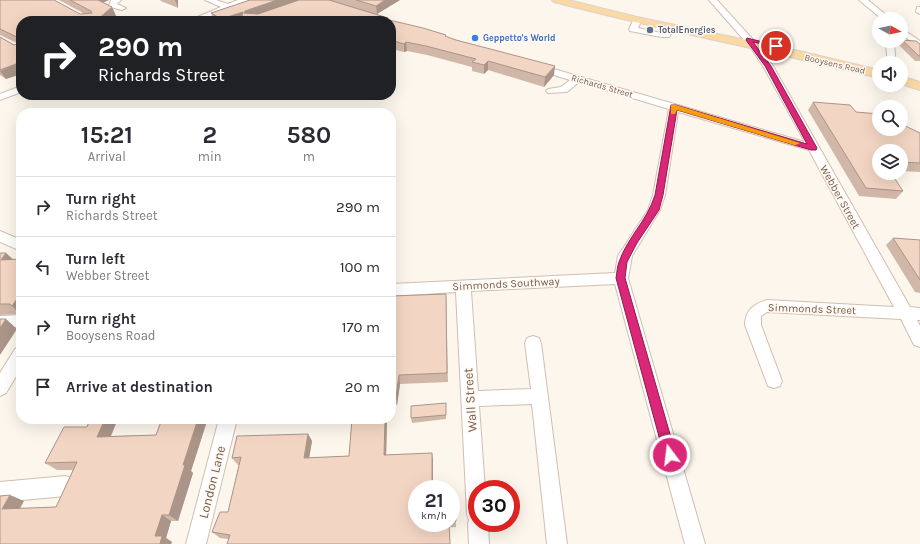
<!DOCTYPE html>
<html lang="en">
<head>
<meta charset="utf-8">
<style>
	body { margin:0; font-family:Karla,sans-serif; background:#f2f2f3; color:#2b2b33; height:100vh; display:flex; flex-direction:column; font-size:15px; white-space:nowrap }
	* { box-sizing:border-box; margin:0 }
	p { font-size:13px; color:#7c7c81 }
	.icon { flex:none; width:22px; height:22px; fill:none; stroke:currentColor; stroke-width:2; stroke-linecap:round; stroke-linejoin:round }
	.map { position:relative; flex:1; overflow:hidden }
	.sheet { position:absolute; left:16px; top:108px; width:380px; height:316px; display:flex; flex-direction:column; background:#fff; border-radius:16px; box-shadow:0 4px 16px #0002 }
	.sheet>* { flex:none }
	.guide { position:absolute; left:16px; top:16px; width:380px; height:84px; border-radius:16px; box-shadow:0 4px 16px #0002; background:#202124; color:#fff; overflow:hidden }
	.needle { width:26px; rotate:98deg }
	.tools { position:absolute; left:872px; top:12px; display:grid; gap:8px }
	.tools a { display:grid; place-items:center; width:36px; height:36px; border-radius:50%; background:#fff; box-shadow:0 4px 16px #0002; font-size:20px }
	.speed { position:absolute; left:408px; top:480px; display:flex; gap:8px; font-size:20px; font-weight:700; text-align:center }
	.speed>* { display:grid; place-content:center; width:52px; height:52px; border-radius:50%; background:#fff; box-shadow:0 4px 16px #0002; line-height:1 }
	.speed small { font-size:10px; font-weight:400 }
	.speed .limit { border:6px solid #d22; background:#fff; color:#111 }
	.pin { position:absolute; display:grid; place-items:center; width:34px; height:34px; color:#fff; margin:-17px; border:2px solid #fff; border-radius:50%; box-shadow:0 1px 4px #0007 }
	.me { position:absolute; width:44px; margin:-22px; rotate:345deg; stroke-linejoin:round; filter:drop-shadow(0 0 3px #0008) }
	.turn { display:flex; align-items:center; gap:14px; height:84px; padding:0 16px; font-size:18px }
	.turn .icon { width:52px; height:52px; stroke-width:2.5 }
	.turn b { display:block; font-size:28px; line-height:34px }
	.eta { display:flex; justify-content:space-evenly; align-items:center; height:68px; text-align:center }
	.eta b { font-size:24px; font-weight:700; line-height:28px }
	ul { padding:0; list-style:none }
	li { display:flex; align-items:center; gap:12px; height:60px; padding:0 16px; border-top:1px solid #e1e1e2 }
	li div { flex:1 }
	li b { display:block; font-size:15px }
	li em { font-style:normal }
	.map>svg:first-child { display:block }
	.lines { fill:none; stroke-linecap:round; stroke-linejoin:round }
	.minor-casing { stroke:#d1beb0; stroke-width:2 }
	.major-casing { stroke:#dad1cd; stroke-width:2 }
	.minor { fill:#fff; fill-rule:evenodd }
	.major { fill:#fbd9a5; fill-rule:evenodd }
	.wall { fill:#d1b7a8 }
	.shaded-wall { fill:#aa9588 }
	.building { fill:#f3d5c3; stroke:#aa9588 }
	.route { fill:#db2777; stroke:#8e194d }
	.slow { fill:#f59e0b }
	.service-dot { fill:#5c6f8a; stroke:#fffaf3; stroke-width:1.5 }
	.shop-dot { fill:#3f7fe0; stroke:#fffaf3; stroke-width:1.5 }
	.labels { text-anchor:middle; dominant-baseline:central; stroke-width:3; stroke-linejoin:round; paint-order:stroke }
	.far-service-label { font-size:9px; font-weight:bold; fill:#4e5e75; stroke:#fffaf3; text-anchor:start }
	.far-shop-label { font-size:9px; font-weight:bold; fill:#366cbe; stroke:#fffaf3; text-anchor:start }
	.far-street-label { font-size:9px; fill:#7a5c4d; stroke:#fffaf3 }
	.street-label { font-size:11px; fill:#7a5c4d; stroke:#fffaf3 }
	.near-street-label { font-size:13px; fill:#7a5c4d; stroke:#fffaf3 }
</style>
</head>
<body>
<div class="map">
<svg width="920" height="544" viewBox="0 0 920 544">
	<rect width="100%" height="100%" fill="#fdf6ec"/>
	<g class="lines">
		<g class="minor-casing">
			<g id="minor">
				<path d="M111 0H121L117 4 126 8 122 10 110 7 109 5Z"/>
				<path d="M205 0H216L228 4 238 0H249L199 21H188L221 7Z"/>
				<path d="M709 0H717L757 44 773 66 910 307 920 308V320H917L920 326V347L914 345 901 319 767 312 761 316V325L782 381 780 386 774 388 768 386 745 325C745 310 754 304 767 300L894 307 809 150 678 112 665 195 660 210 632 256 628 278 705 544H685L615 284 471 291 478 391 531 389 525 343 527 338 533 336 539 338 541 343 567 544H547L532 404 479 406 485 489H477V523H488L489 544H469L468 523 469 520 467 514 456 292 391 296V284L615 273 618 256 648 210 653 195 669 109 579 82 567 92 548 93 546 91 548 89 561 87 570 80 534 69 532 67 534 65H540L805 142 763 66 751 48Z"/>
				<path d="M859 0H868L891 19H882Z"/>
				<path d="M917 7H920V14L916 12Z"/>
				<path d="M634 19H640L641 21 638 28 661 33H664L668 26H671L675 28 669 37H661L630 31 629 29Z"/>
				<path d="M901 28 920 41V48L901 34Z"/>
				<path d="M886 41H894L895 56 894 58H888L887 56Z"/>
				<path d="M21 86V92L0 100V94Z"/>
				<path d="M0 231 21 240V251L0 242Z"/>
				<path d="M21 315V327L0 328V316Z"/>
				<path d="M21 347V368L6 393 0 396V373L15 349Z"/>
				<path d="M219 419H237L206 544H186Z"/>
				<path d="M66 476 73 479 76 486 73 493 66 496 0 502V482Z"/>
			</g>
		</g>
		<g class="major-casing">
			<g id="major">
				<path d="M552 0H568L637 17 799 51 879 70V78C771 51 661 30 554 2Z"/>
				<path d="M901 76 920 82V90L901 84Z"/>
			</g>
		</g>
		<use href="#minor" class="minor"/>
		<use href="#major" class="major"/>
	</g>
	<g class="wall">
		<path d="M0 0 80 14H85L59 0H109L103 3 112 7 116 16 110 21H21V74L6 79 0 75V37L14 45 17 44V43L0 35Z"/>
		<path d="M160 0H178V8L161 1Z"/>
		<path d="M250 0H400L377 14 388 18V20L446 35V37L554 75 544 87 488 70 484 74 472 71V67L427 55 407 51 404 52 391 49V21H214L211 13Z"/>
		<path d="M902 40 920 44V61H915L899 45Z"/>
		<path d="M813 102 856 112 920 133V172L901 171V151H879V173L903 191 896 199 859 196 808 110Z"/>
		<path d="M893 238 920 240V293L915 292 886 245Z"/>
		<path d="M0 253H6L13 259 21 315 20 314 0 315Z"/>
		<path d="M446 294 448 382 400 384 397 405H391V296Z"/>
		<path d="M446 403V419L412 423 411 418Z"/>
		<path d="M105 419H155L117 421 111 436 156 435 162 419H207L206 420 207 421 191 471 193 473 178 521H171L166 538 172 542 171 544H0L24 501 20 509 56 507 73 470H57L45 463 87 427Z"/>
		<path d="M352 419H387L386 455 433 460V489H417V523H451V494H455L456 527 228 539 220 538 212 532 228 512 239 465H238L232 458 308 434 312 441 309 458 349 456Z"/>
	</g>
	<g class="shaded-wall">
		<path d="M93 0H109L96 5Z"/>
		<path d="M175 0H178V8Z"/>
		<path d="M277 0H303L248 20 244 13 245 11Z"/>
		<path d="M385 0H400L377 14 376 6Z"/>
		<path d="M112 7 116 16 110 21H97V20Z"/>
		<path d="M243 12V21H222L221 19Z"/>
		<path d="M275 17 276 21H270V20Z"/>
		<path d="M289 18 290 21H284V20Z"/>
		<path d="M406 42 407 51 404 52V44Z"/>
		<path d="M488 61V70L484 74V65Z"/>
		<path d="M21 62V74L6 79 0 71Z"/>
		<path d="M555 66 554 75 544 87 545 77Z"/>
		<path d="M6 253 16 263 1 260Z"/>
		<path d="M21 261V272L17 267Z"/>
		<path d="M21 293V315L12 306Z"/>
		<path d="M6 319 17 329 0 355V328Z"/>
		<path d="M399 375 400 384 397 405 396 397Z"/>
		<path d="M105 419H114L117 421 107 445 97 437Z"/>
		<path d="M198 419H207L206 420 207 421 191 471 193 473 178 521 169 515 183 465Z"/>
		<path d="M385 419H387L386 462 384 455Z"/>
		<path d="M308 434 312 441 308 465 304 458Z"/>
		<path d="M432 453 433 460V489H432Z"/>
		<path d="M10 495 24 501 16 515 2 509Z"/>
		<path d="M162 515 171 521 166 538 172 542 171 544H160L155 536Z"/>
	</g>
	<g class="building">
		<path d="M0 0H54L80 14 92 13 91 11 70 0H98L112 7 97 20 98 21H21V62L0 70V37L14 45 17 44V37L0 29Z"/>
		<path d="M250 0H277L245 11 244 13 258 14 299 0H329L388 18 385 19 423 28 446 35 445 36 456 40 555 66 545 77 488 61 484 65 472 62 476 59 426 46 406 42 404 44 391 40V21H301L289 18 284 20 275 17 270 20 241 21 243 12 221 19 211 13Z"/>
		<path d="M356 0H385L376 6Z"/>
		<path d="M902 40 916 41 920 44V56H919Z"/>
		<path d="M813 102 850 105 856 112 879 114V129H901V124L920 133V163L901 162V151H879V173H891L903 191 866 188Z"/>
		<path d="M893 238 920 240V280Z"/>
		<path d="M0 253H6L1 260 21 259V261L17 267H21V293L12 306 10 304H0Z"/>
		<path d="M446 294 447 373 399 375 396 397H391V296Z"/>
		<path d="M0 319H6L0 328Z"/>
		<path d="M446 403V415L411 418V406Z"/>
		<path d="M90 419H105L97 437 156 435 162 419H198L183 465H185L169 515H162L155 536H162L160 544H0V496L10 495 2 509 56 507 77 462 45 463 64 427H87Z"/>
		<path d="M352 419H385L384 455 432 453V489H417V523H449L450 544H227L230 535 212 532 220 512H228L241 457 232 458 237 436 308 434 304 458 349 456Z"/>
		<path d="M451 494H455L456 521 451 522Z"/>
	</g>
	<path class="route" d="M747 38 779 46 776 47 753 42 771 66 817 148 816 150H811L677 110 663 195 659 210 637 243 627 262 625 278 676 455 674 459 670 461 666 459 664 455 616 278C617 273 617 267 619 262 627 238 647 221 655 195L671 105H676L807 144 765 66 746 40Z"/>
	<path class="slow" d="M671 105H676L800 143 796 145H794L677 110 675 114H671Z"/>
	<circle class="service-dot" cx="650" cy="30" r="4"/>
	<circle class="shop-dot" cx="475" cy="38" r="4"/>
	<g class="labels">
		<g class="far-service-label">
			<text x="658" y="30">TotalEnergies</text>
		</g>
		<g class="far-shop-label">
			<text x="483" y="38">Geppetto's World</text>
		</g>
		<g class="far-street-label">
			<text transform="translate(835 64) rotate(13)">Booysens Road</text>
			<text transform="translate(602 86) rotate(16)">Richards Street</text>
		</g>
		<g class="street-label">
			<text transform="translate(840 197) rotate(61)">Webber Street</text>
			<text transform="translate(506 284) rotate(-3)">Simmonds Southway</text>
			<text transform="translate(812 309) rotate(2)">Simmonds Street</text>
		</g>
		<g class="near-street-label">
			<text transform="translate(470 400) rotate(-94)">Wall Street</text>
			<text transform="translate(212 482) rotate(-76)">London Lane</text>
		</g>
	</g>
</svg>
<div class="tools">
<a><svg class="needle" viewBox="-14 -14 28 28"><path d="M0-13l5 13h-10z" fill="#e53935"/><path d="M0 13l5-13h-10z" fill="#7c7c81"/></svg></a>
<a><svg class="icon" aria-label="sound" viewBox="0 0 24 24"><path d="M4 9h4l5-4v14l-5-4H4zM17 9q2 3 0 6"/></svg></a>
<a><svg class="icon" aria-label="search" viewBox="0 0 24 24"><circle cx="10" cy="10" r="6"/><path d="M15 15l6 6"/></svg></a>
<a><svg class="icon" aria-label="layers" viewBox="0 0 24 24"><path d="M12 4l9 5-9 5-9-5zM3 14l9 5 9-5"/></svg></a>
</div>
<div class="speed"><div>21<small>km/h</small></div><div class="limit">30</div></div>
<div class="pin" style="left:776px;top:46px;background:#d93025"><svg class="icon" aria-label="arrive" viewBox="0 0 24 24"><path d="M6 21V4h12l-3 4 3 4H6"/></svg></div>
<svg class="me" style="left:670px;top:455px" viewBox="-20 -20 40 40"><circle r="17" fill="#db2777" stroke="#fff" stroke-width="3"/><path d="M0-11L8 9 0 5-8 9z" fill="#fff"/></svg>
<div class="guide">
<div class="turn"><svg class="icon" aria-label="right" viewBox="0 0 24 24"><path d="M7 20v-9h11M14 6l5 5-5 5"/></svg><div><b>290 m</b>Richards Street</div></div>
</div>
<section class="sheet">
<div class="eta">
<div><b>15:21</b><p>Arrival</p></div>
<div><b>2</b><p>min</p></div>
<div><b>580</b><p>m</p></div>
</div>
<ul>
<li><svg class="icon" aria-label="right" viewBox="0 0 24 24"><path d="M7 20v-9h11M14 6l5 5-5 5"/></svg><div><b>Turn right</b><p>Richards Street</p></div><em>290 m</em></li>
<li><svg class="icon" aria-label="left" viewBox="0 0 24 24"><path d="M17 20v-9H6M10 6l-5 5 5 5"/></svg><div><b>Turn left</b><p>Webber Street</p></div><em>100 m</em></li>
<li><svg class="icon" aria-label="right" viewBox="0 0 24 24"><path d="M7 20v-9h11M14 6l5 5-5 5"/></svg><div><b>Turn right</b><p>Booysens Road</p></div><em>170 m</em></li>
<li><svg class="icon" aria-label="arrive" viewBox="0 0 24 24"><path d="M6 21V4h12l-3 4 3 4H6"/></svg><div><b>Arrive at destination</b></div><em>20 m</em></li>
</ul>
</section>
</div>
</body>
</html>
